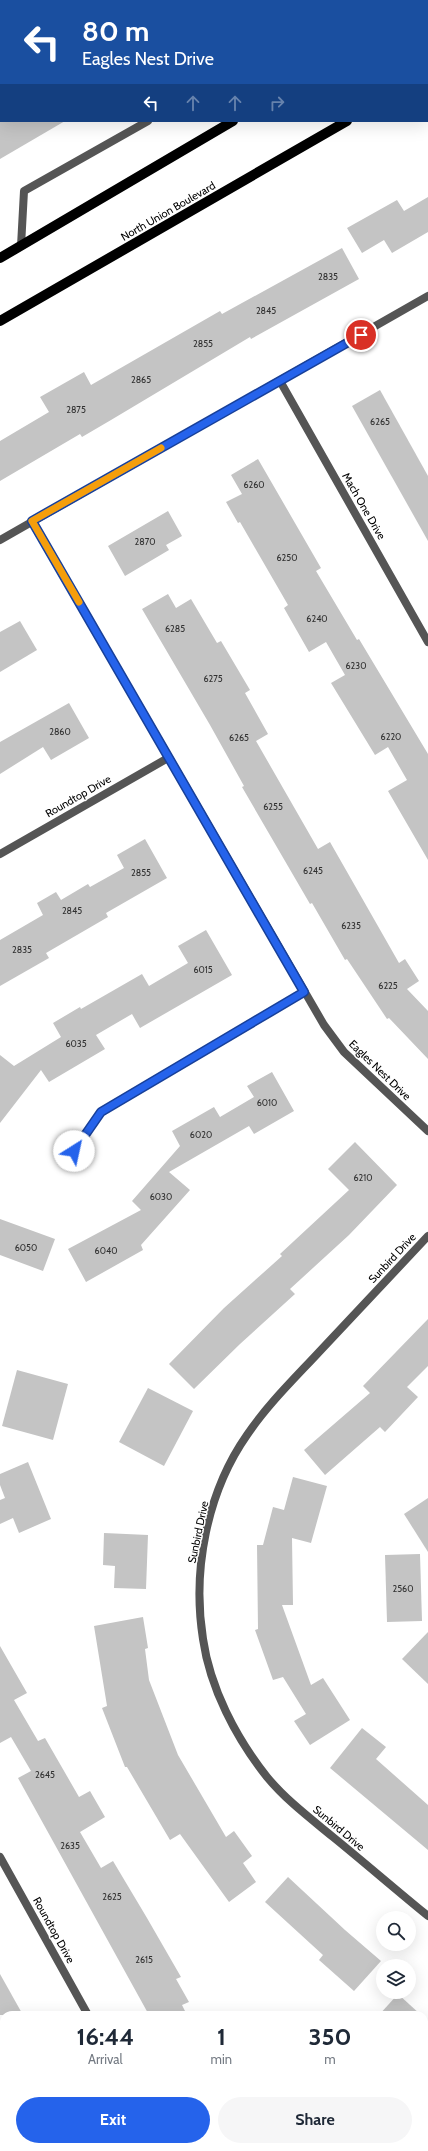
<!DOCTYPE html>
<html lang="en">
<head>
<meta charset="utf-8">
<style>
	body { margin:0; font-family:Cabin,sans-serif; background:#f6f6f7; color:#1f2937; height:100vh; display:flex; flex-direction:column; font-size:15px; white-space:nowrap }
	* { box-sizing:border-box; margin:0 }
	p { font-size:13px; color:#747a83 }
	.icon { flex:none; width:22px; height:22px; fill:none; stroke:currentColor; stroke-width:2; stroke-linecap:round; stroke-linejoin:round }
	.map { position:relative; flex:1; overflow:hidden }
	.panel { position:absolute; left:0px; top:2011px; width:428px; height:140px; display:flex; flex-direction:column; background:#fff; border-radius:12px 12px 0 0; box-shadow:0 4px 16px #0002 }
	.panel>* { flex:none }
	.top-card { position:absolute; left:0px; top:0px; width:428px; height:122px; box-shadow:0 4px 16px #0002; background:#1a4fa0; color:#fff; overflow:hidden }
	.fabs { position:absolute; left:376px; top:1911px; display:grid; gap:8px }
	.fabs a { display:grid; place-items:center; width:40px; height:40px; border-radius:50%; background:#fff; box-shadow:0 4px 16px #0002; font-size:20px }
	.pin { position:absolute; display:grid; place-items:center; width:34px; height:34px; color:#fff; margin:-17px; border:2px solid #fff; border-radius:50%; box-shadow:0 1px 4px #0007 }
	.me { position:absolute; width:44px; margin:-22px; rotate:35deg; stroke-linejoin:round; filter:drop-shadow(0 0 3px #0008) }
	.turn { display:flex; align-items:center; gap:14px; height:84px; padding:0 16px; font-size:18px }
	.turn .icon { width:52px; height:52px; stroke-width:2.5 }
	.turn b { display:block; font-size:28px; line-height:34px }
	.lanes { display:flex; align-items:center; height:38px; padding:0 16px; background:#0003; justify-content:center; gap:20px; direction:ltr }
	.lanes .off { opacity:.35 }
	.eta { display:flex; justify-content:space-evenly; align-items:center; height:68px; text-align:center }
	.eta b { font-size:24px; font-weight:800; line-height:28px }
	.button { display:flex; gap:8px; margin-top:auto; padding:8px 16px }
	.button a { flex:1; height:46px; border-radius:24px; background:#2563eb; color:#fff; font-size:16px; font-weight:800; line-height:46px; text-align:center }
	.button a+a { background:#f6f6f7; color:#1f2937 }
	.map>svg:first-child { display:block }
	.building { fill:#c4c4c4 }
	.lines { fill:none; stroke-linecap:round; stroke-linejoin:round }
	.street { stroke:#555; stroke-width:8 }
	.primary { stroke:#000; stroke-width:10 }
	.route-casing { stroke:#184099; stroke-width:10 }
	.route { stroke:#2563eb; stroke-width:7 }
	.slow { stroke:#f59e0b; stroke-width:7 }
	.labels { text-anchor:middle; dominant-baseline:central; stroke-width:3; stroke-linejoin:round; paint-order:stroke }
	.number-label { font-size:9px; fill:#313131 }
	.street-label { font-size:11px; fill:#000; stroke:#fff }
</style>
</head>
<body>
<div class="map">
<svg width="428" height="2151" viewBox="0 0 428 2151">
	<rect width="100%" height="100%" fill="#fff"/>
	<g class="building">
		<path d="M0 121H65L0 159Z"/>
		<path d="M428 197V232L392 253 384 240 362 253 347 228 397 200 404 211Z"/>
		<path d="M342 248 359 279 251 339 250 337 111 420 82 437 80 434 0 481V441L49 412 40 397 84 372 91 385 220 311 222 314Z"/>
		<path d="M380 390 428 476V541L352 406Z"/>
		<path d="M258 459 321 568 316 571 357 640 359 639 428 754V860L388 791 407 780 388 747 375 755 331 683 345 675 326 642 309 652 284 608 288 605 240 522 238 523 226 502 242 494 231 475Z"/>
		<path d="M168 511 182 536 166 545 169 550 125 576 108 546Z"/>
		<path d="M168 594 176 608 191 599 217 643 221 641 250 690 245 693 268 734 256 741 318 849 330 842 399 963 405 959 419 981 407 989 428 1011V1059L389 1018 387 1019 347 959 345 960 312 903 310 904 242 787 244 786 210 725 142 609Z"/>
		<path d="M20 621 37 650 0 672V632Z"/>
		<path d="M69 703 89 738 51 760 43 747 0 774V742Z"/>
		<path d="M145 839 167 878 106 913 108 917 46 953 49 958 0 986V940L43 915 37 903 56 892 61 900 88 884 90 887 124 868 117 855Z"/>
		<path d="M206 930 232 975 140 1028 132 1014 96 1035 105 1049 49 1082 41 1070 0 1123V1055L14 1066 61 1037 53 1023 80 1007 81 1009 142 974 149 986 188 963 178 946Z"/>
		<path d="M272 1072 294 1111 254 1134 249 1126 169 1172 190 1190 141 1245 143 1250 86 1282 68 1249 141 1210 132 1201 180 1146 172 1131 214 1107 220 1117 254 1097 247 1086Z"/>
		<path d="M355 1142 397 1185 349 1235 290 1289 295 1294 240 1344 194 1389 169 1364 224 1308 282 1256 280 1254 349 1190 328 1169Z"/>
		<path d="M0 1219 55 1239 43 1271 0 1255Z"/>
		<path d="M428 1319V1366L407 1387 418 1397 385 1432 380 1427 325 1475 304 1450 370 1393 363 1386Z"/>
		<path d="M17 1370 68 1384 53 1440 2 1426Z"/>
		<path d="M148 1388 193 1411 164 1466 119 1442Z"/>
		<path d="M28 1462 51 1519 19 1533 13 1518 0 1524V1500L5 1498 0 1485V1474Z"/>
		<path d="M293 1477 327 1486 311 1543 292 1538 293 1605H282L311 1685 323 1678 350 1720 310 1745 294 1721 306 1714 283 1677 273 1680 255 1630 258 1629 257 1545H263L273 1507 284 1510Z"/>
		<path d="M428 1498V1552L404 1514Z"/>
		<path d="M104 1533 148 1535 146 1589 114 1588 115 1566 103 1565Z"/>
		<path d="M420 1554 422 1621 387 1622 385 1555Z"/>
		<path d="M143 1617 148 1648 145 1649 149 1680 178 1755 226 1837 234 1831 252 1856 243 1863 256 1882 229 1902 180 1834 170 1840 127 1767H125L102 1708 107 1706 94 1626Z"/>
		<path d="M428 1632V1684L402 1659Z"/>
		<path d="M0 1646 27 1693 14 1700 38 1741 45 1738 79 1797 90 1791 105 1817 80 1832 101 1868 113 1861 147 1918 181 1977 176 1979 189 2002 182 2005 187 2015H149L18 1778 31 1771 11 1737 0 1743Z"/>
		<path d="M362 1728 386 1747 376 1759 428 1805V1850L330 1768Z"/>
		<path d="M288 1877 345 1930 381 1961 354 1991 319 1960 323 1955 265 1902Z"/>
		<path d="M0 1974 23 2015H0Z"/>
		<path d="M398 1994 421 2015H379Z"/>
	</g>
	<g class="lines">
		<g class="street">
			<path d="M338 0 339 1"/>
			<path d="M21 246 24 191 148 121"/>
			<path d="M280 381 428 642"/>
			<path d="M32 521 324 1025 344 1052 428 1131"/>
			<path d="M0 540 428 296"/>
			<path d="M0 854 168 758"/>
			<path d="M74 1151 101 1112 304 992"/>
			<path d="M428 1236C392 1274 356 1313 320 1351 295 1378 268 1404 247 1435 207 1492 192 1570 203 1639 210 1688 236 1738 267 1777 286 1800 310 1818 333 1837 365 1863 396 1890 428 1916"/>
			<path d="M0 1857 88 2015"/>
			<path d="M162 2147 164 2151"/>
		</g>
		<g class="primary">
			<path d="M427 7H428"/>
			<path d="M427 75H428"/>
			<path d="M0 258 233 121"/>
			<path d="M0 321 347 121"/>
		</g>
	</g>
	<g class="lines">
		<g class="route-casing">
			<path id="route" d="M74 1151 101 1112 304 992 32 521 361 335"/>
		</g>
		<use href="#route" class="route"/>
		<path class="slow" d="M79 602 32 521 161 448"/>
	</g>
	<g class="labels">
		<g class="number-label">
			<text x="328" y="276">2835</text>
			<text x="266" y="310">2845</text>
			<text x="203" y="343">2855</text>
			<text x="141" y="379">2865</text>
			<text x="76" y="409">2875</text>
			<text x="380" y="421">6265</text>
			<text x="254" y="484">6260</text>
			<text x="145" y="541">2870</text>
			<text x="287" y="557">6250</text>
			<text x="317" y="618">6240</text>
			<text x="175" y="628">6285</text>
			<text x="356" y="665">6230</text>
			<text x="213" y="678">6275</text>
			<text x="60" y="731">2860</text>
			<text x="391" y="736">6220</text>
			<text x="239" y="737">6265</text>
			<text x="273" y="806">6255</text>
			<text x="313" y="870">6245</text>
			<text x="141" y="872">2855</text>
			<text x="72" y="910">2845</text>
			<text x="351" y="925">6235</text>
			<text x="22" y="949">2835</text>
			<text x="203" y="969">6015</text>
			<text x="388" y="985">6225</text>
			<text x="76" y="1043">6035</text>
			<text x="267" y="1102">6010</text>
			<text x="201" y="1134">6020</text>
			<text x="363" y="1177">6210</text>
			<text x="161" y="1196">6030</text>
			<text x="26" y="1247">6050</text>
			<text x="106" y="1250">6040</text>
			<text x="403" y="1588">2560</text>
			<text x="45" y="1774">2645</text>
			<text x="70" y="1845">2635</text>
			<text x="112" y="1896">2625</text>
			<text x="144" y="1959">2615</text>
		</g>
		<g class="street-label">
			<text transform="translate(168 211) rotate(-30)">North Union Boulevard</text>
			<text transform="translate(364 506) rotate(60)">Mach One Drive</text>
			<text transform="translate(78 796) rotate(-30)">Roundtop Drive</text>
			<text transform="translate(380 1070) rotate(44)">Eagles Nest Drive</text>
			<text transform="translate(392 1258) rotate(-47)">Sunbird Drive</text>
			<text transform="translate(198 1532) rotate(-78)">Sunbird Drive</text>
			<text transform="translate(339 1828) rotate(40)">Sunbird Drive</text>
			<text transform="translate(54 1930) rotate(61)">Roundtop Drive</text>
		</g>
	</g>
</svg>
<div class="fabs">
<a><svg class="icon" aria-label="search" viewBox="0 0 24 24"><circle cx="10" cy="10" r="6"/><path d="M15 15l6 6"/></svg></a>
<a><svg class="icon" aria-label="layers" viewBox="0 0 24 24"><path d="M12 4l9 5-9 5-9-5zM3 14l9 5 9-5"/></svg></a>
</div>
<div class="pin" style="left:361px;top:335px;background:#d93025"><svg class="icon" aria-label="arrive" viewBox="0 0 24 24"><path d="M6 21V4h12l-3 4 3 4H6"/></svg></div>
<svg class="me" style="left:74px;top:1151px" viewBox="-20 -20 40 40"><circle r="19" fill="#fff"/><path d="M0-13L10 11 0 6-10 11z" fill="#2563eb"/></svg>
<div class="top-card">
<div class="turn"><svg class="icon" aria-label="left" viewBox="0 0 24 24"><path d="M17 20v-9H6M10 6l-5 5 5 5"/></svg><div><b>80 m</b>Eagles Nest Drive</div></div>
<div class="lanes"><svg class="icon" aria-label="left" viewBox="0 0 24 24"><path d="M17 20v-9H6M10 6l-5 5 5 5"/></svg><svg class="icon off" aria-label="ahead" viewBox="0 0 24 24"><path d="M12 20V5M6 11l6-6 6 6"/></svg><svg class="icon off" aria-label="ahead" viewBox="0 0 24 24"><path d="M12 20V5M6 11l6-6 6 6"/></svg><svg class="icon off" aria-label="right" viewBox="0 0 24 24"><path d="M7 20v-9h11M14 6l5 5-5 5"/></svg></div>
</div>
<section class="panel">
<div class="eta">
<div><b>16:44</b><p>Arrival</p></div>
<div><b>1</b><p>min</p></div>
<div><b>350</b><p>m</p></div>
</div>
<div class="button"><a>Exit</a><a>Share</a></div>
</section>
</div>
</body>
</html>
